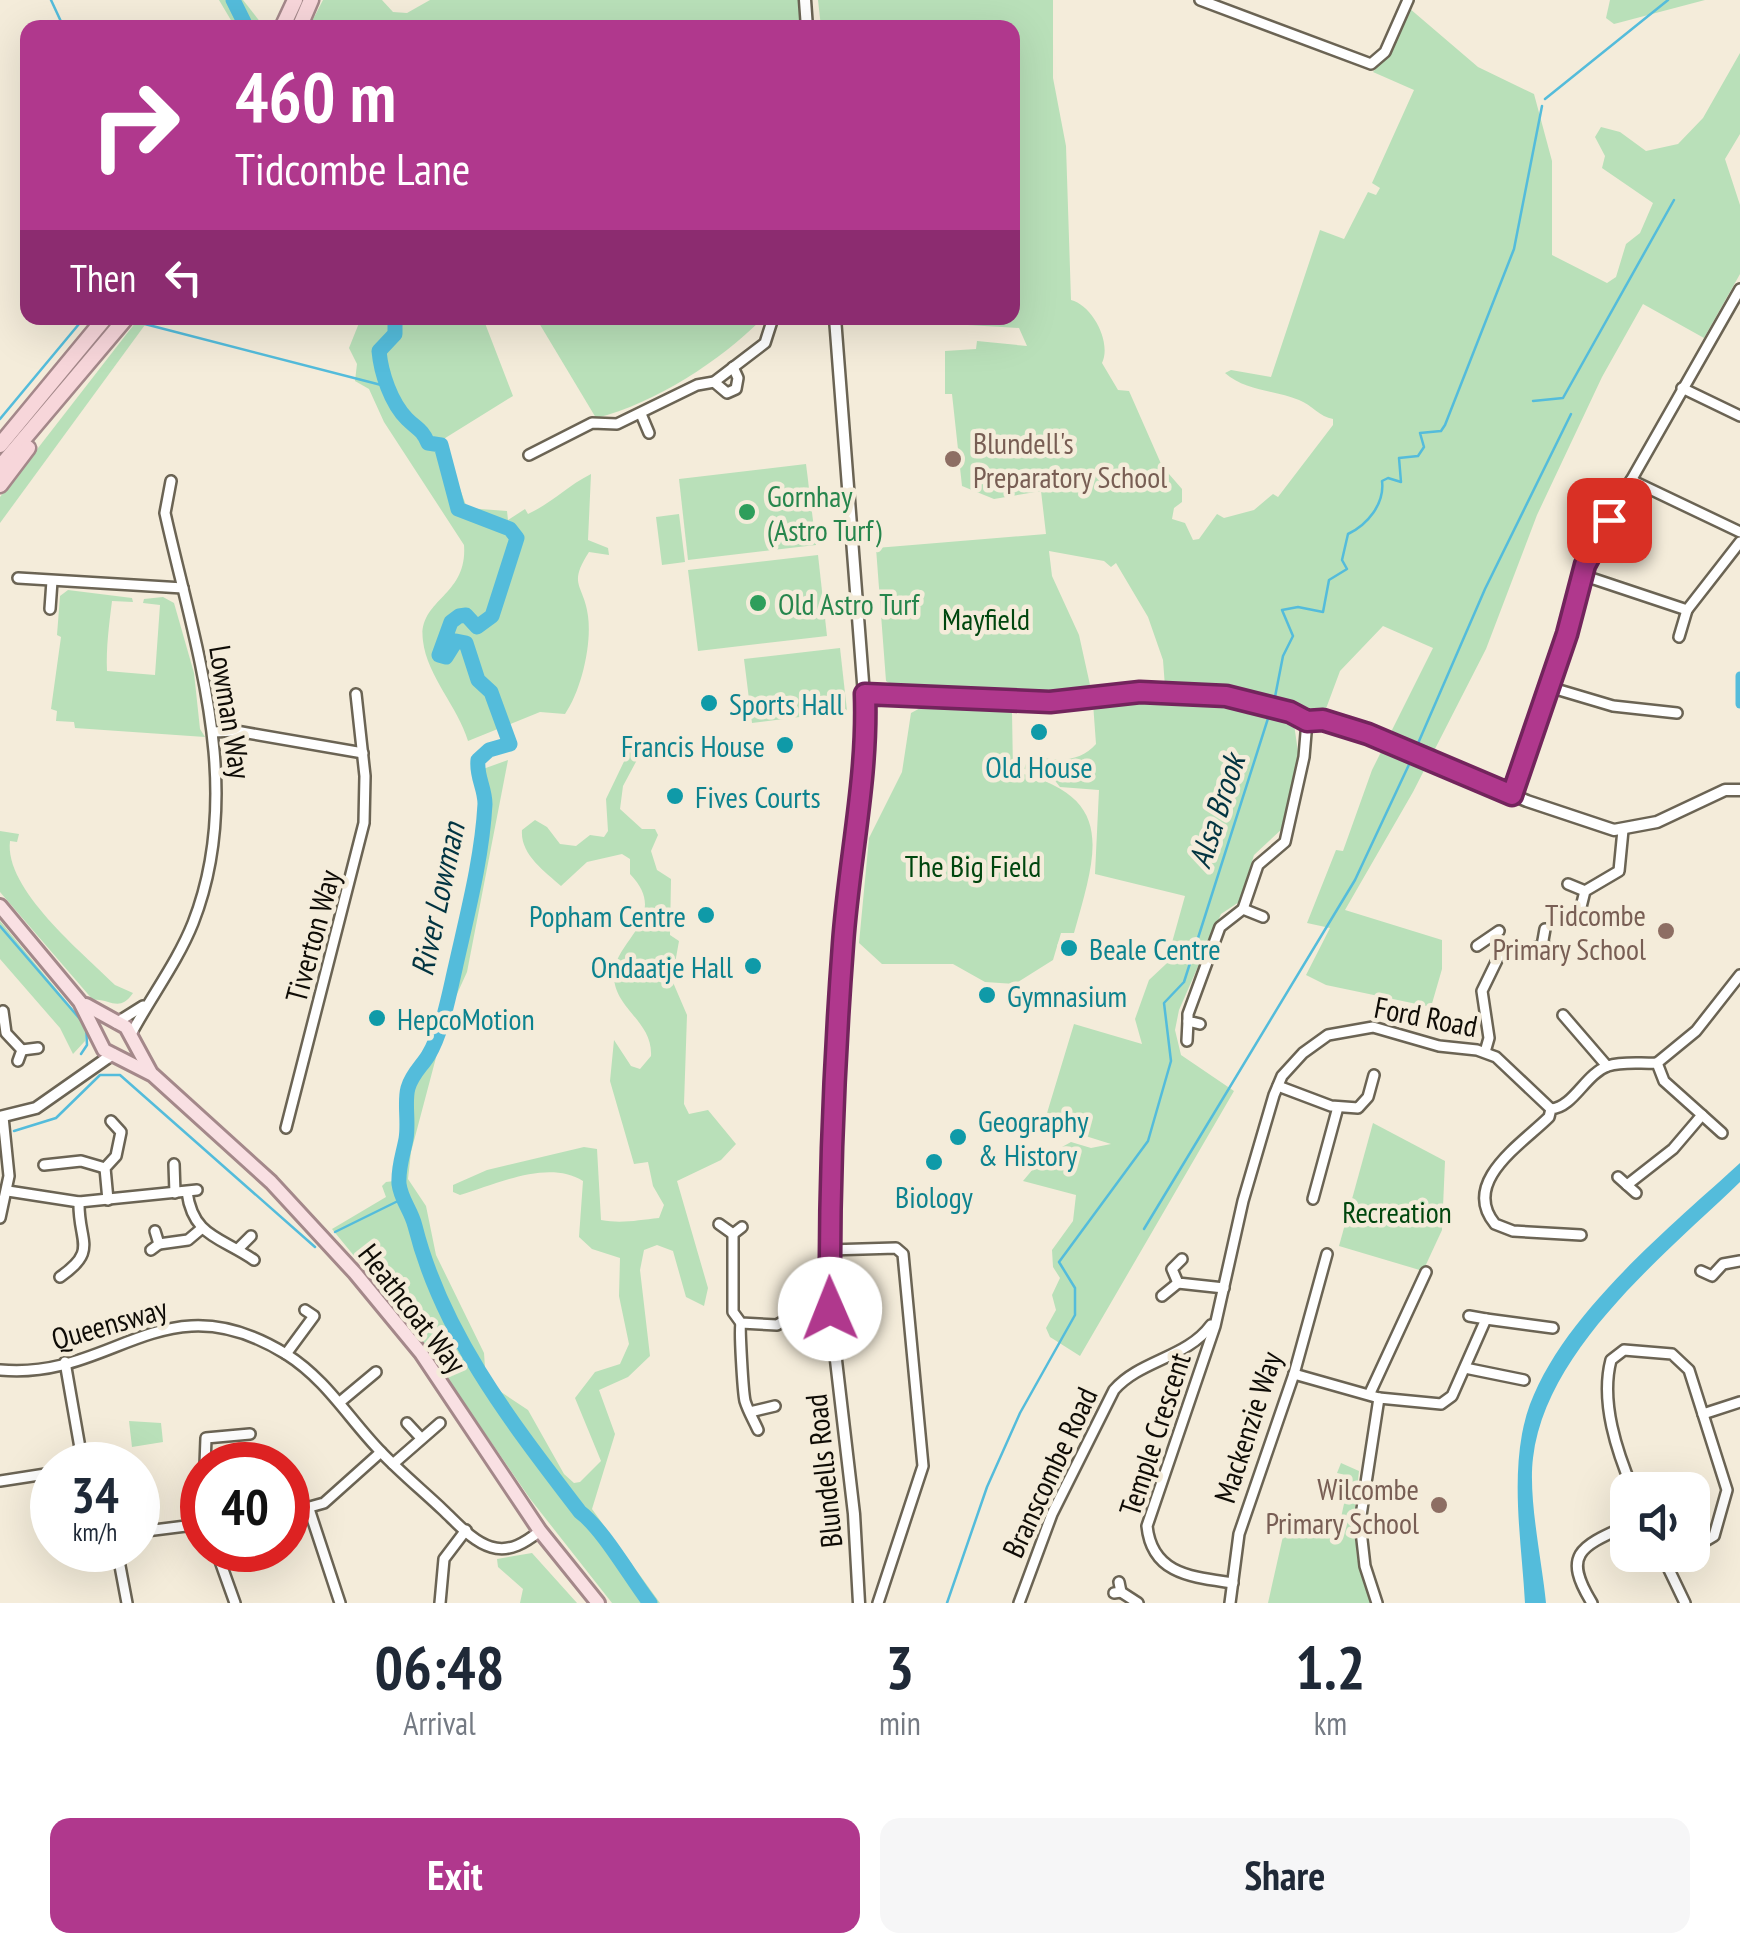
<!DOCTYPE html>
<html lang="en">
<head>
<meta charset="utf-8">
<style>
	body { margin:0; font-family:"PT Sans Narrow",sans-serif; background:#f6f6f7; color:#1f2937; height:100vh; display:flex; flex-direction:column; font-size:38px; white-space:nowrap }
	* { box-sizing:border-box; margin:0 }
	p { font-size:32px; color:#747a83 }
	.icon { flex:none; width:55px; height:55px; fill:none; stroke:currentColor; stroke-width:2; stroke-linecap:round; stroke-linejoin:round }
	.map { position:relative; height:1603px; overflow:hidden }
	.drawer { display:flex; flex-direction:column; background:#fff; flex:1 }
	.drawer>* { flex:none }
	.top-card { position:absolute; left:20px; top:20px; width:1000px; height:305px; border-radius:20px; box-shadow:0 10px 40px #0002; background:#b0388d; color:#fff; overflow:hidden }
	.tools { position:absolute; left:1610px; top:1472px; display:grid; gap:20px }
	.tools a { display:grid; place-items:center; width:100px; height:100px; border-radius:20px; background:#fff; box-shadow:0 10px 40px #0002; font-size:50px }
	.speed { position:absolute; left:30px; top:1442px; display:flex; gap:20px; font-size:50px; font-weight:700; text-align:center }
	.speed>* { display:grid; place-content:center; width:130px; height:130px; border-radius:50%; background:#fff; box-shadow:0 10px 40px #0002; line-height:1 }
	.speed small { font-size:25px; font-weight:400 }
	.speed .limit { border:15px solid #d22; background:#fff; color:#111 }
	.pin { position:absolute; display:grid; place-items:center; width:85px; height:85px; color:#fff; margin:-42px; border-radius:20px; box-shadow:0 5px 15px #0006 }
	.me { position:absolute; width:110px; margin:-55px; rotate:359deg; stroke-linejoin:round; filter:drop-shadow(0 0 8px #0008) }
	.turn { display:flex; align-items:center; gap:35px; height:210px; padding:0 50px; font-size:45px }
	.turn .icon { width:130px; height:130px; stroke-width:2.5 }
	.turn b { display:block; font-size:70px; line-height:85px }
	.then { display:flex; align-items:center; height:95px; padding:0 50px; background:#0003; gap:20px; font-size:38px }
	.eta { display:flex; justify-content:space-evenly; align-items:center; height:170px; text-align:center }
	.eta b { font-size:60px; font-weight:800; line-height:70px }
	.primary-button { display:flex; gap:20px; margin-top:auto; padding:20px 50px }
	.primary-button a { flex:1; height:115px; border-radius:20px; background:#b0388d; color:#fff; font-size:40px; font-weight:800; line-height:115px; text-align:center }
	.primary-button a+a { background:#f6f6f7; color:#1f2937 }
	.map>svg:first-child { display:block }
	.green { fill:#b9e0b9 }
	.water { fill:#54bcdb }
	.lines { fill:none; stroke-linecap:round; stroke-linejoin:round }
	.stream { stroke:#54bcdb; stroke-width:2.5 }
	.canal { stroke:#54bcdb; stroke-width:9 }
	.river { stroke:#54bcdb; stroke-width:15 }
	.minor-casing { stroke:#6b6454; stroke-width:14 }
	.tertiary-casing { stroke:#6b6454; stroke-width:15 }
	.primary-casing { stroke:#a4888a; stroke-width:18 }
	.trunk-casing { stroke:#a4888a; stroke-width:19 }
	.minor { stroke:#fff; stroke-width:9 }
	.tertiary { stroke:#fff; stroke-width:10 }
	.primary { stroke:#f9e0e3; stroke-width:12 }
	.trunk { stroke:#f7d6da; stroke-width:14 }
	.route-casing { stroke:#72245c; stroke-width:25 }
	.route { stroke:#b0388d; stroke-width:18 }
	.education-dot { fill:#8d6e63; stroke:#f4ecda; stroke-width:4 }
	.leisure-dot { fill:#2e9e5b; stroke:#f4ecda; stroke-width:4 }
	.culture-dot { fill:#0f9aa8; stroke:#f4ecda; stroke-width:4 }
	.labels { text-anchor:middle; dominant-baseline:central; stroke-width:9; stroke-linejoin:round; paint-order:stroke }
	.education-label { font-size:30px; fill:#785e54; stroke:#f4ecda; text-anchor:end }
	.leisure-label { font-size:30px; fill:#27864d; stroke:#f4ecda; text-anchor:start }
	.park-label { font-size:30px; fill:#00460e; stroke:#f4ecda }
	.culture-label { font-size:30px; fill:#0d838f; stroke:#f4ecda; text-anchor:start }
	.street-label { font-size:30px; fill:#0f0c06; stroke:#f4ecda }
	.water-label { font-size:32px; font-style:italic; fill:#023441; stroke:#f4ecda }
</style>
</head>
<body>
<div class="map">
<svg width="1740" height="1603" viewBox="0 0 1740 1603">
	<rect width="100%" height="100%" fill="#f4ecda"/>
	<g class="green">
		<path d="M219 0H243L261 23 259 27H235Z"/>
		<path d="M323 0H382L393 12 407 13 430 0H798L801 27H309Z"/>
		<path d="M818 0H1053V78L1066 146 1071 300C1092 305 1112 342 1102 363L1118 390 1129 391 1162 466 1182 489V502L1174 508 1172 519 1185 523 1193 540 1199 539 1217 514 1224 518 1254 510 1273 494 1278 497 1333 425V419C1320 417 1312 405 1299 400 1275 390 1245 391 1225 373L1231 370 1271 377 1320 230 1344 239 1368 192 1376 195 1380 188 1372 183 1414 90 1373 72 1389 52 1409 8 1478 67 1534 94 1552 161V255L1607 283 1616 277 1626 244 1640 233 1653 203 1602 168 1605 156 1595 137 1601 127 1620 132 1646 151 1678 144 1703 118 1740 53V134L1725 159 1740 205V274L1704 338 1643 304 1602 377 1537 515 1486 649 1413 792 1345 910 1442 940V969L1431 1007 1326 985 1306 975 1330 928 1307 923 1336 850 1343 851 1372 770 1433 648 1383 626 1340 671 1324 714 1223 687H1165L1163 660 1148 617 1116 563 1111 567 1104 561 1049 551 1052 576 1079 635 1092 694 1068 698 906 694 886 681 876 548 1046 534 1041 491 994 499 962 486 952 394H945V351L976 349 977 341 1027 346 1019 328 850 318H1012V28L821 27Z"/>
		<path d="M1610 0H1705L1614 24 1606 18Z"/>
		<path d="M139 318H150L0 523V497Z"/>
		<path d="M361 318H483L513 396 442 440 467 508 507 511 508 520 525 509 528 514C552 503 567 486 591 474L588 540 608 548 609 555 589 552C567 586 584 584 588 616 592 645 581 691 565 714L540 712 468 741C458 707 427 676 423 641 417 599 468 597 464 545L384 422 369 389 355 381 357 364 349 348Z"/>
		<path d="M536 318H763C720 361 656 403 596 418Z"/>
		<path d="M806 464 816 545 688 560 679 479Z"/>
		<path d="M679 514 685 562 662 565 656 517Z"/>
		<path d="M818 555 827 636 698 651 688 570Z"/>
		<path d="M68 590 132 598 133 602 112 601C109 625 106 648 107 671L155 675 160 605 143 603 144 599 163 597 174 603 194 673 200 729 205 737 75 728 74 722 56 721 57 711 51 709 61 637 57 635 60 596Z"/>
		<path d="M840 648 847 711 752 723 744 659Z"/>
		<path d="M1148 697C1185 699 1267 696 1294 724L1299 759 1283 828 1254 855 1239 902 1221 914 1179 1010 1175 1030 1181 1055 1234 1091 1080 1356 1050 1337 1046 1328 1056 1310 1052 1295 1060 1278 1053 1267 1052 1250 1073 1221 1076 1195 1023 1181 1033 1169 1055 1167 1062 1147 1071 1142 1091 1148 1111 1144 1044 1123 1074 1024 1142 1044 1135 1019 1149 980 1166 964 1185 896 1095 874 1099 790 1060 787 1049 773 1024 769 1030 753C1052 763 1080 763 1096 744L1093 703Z"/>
		<path d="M924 706 1012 712 1013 771C1116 796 1098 848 1074 933H1061L1053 960 1015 984 985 982 953 964H882L859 943 869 838 902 772 911 713Z"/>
		<path d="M630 749 638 758 623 786 620 809 642 829H655L658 835 651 851 657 870 671 879 670 935 679 941 672 980 687 1015 684 1104 689 1114 708 1110 736 1144 721 1160 677 1181 708 1288 704 1306 686 1297 673 1251 657 1245 644 1250 640 1270 650 1356 628 1377 599 1390 615 1434 592 1509 660 1603H612L531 1500 409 1323 332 1229 386 1197 382 1186 386 1182 402 1180 415 1079 431 1054 456 979 480 860 488 807 483 769 508 760 467 972 447 1016 411 1152 408 1179 426 1206 436 1255 484 1353 486 1382 528 1410 564 1474 574 1483 580 1482 601 1461 575 1398 595 1372 620 1364 629 1344 619 1296 620 1258 592 1249 579 1237 583 1181C548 1159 497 1184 460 1195L453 1192V1185L487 1170 584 1147 597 1149 601 1220C622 1224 638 1220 659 1218L664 1205 653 1186 648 1162 634 1164 610 1081 614 1040 631 1066 640 1069 651 1056C653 1020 612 1008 614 973 615 941 671 916 630 874V859L622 854 587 862 561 886C544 871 520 854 522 830L535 820 547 827 560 844 576 846 590 835 604 837 608 831 606 799Z"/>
		<path d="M0 831 19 834 17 842 10 841C4 889 82 952 115 985L133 993C119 1014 108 997 93 1000L0 892Z"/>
		<path d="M0 921 86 1025 85 1041 73 1054 60 1028 0 959Z"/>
		<path d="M1373 1123 1445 1161 1442 1230 1423 1271 1339 1246Z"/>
		<path d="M129 1421 161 1423 163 1442 132 1447Z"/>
		<path d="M1341 1463 1359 1471 1354 1516 1346 1522 1354 1518 1357 1558 1371 1603H1268L1288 1514 1339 1527 1350 1476 1337 1473Z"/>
		<path d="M532 1553 577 1603H520L523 1589 498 1567 497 1559Z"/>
	</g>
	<path class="water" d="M1740 1163V1182C1667 1253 1546 1348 1533 1458 1528 1498 1542 1561 1546 1603H1525C1522 1548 1512 1489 1522 1434 1540 1332 1666 1231 1740 1163Z"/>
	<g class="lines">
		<g class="stream">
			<path d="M51 0 64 28"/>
			<path d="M1545 99 1668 0"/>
			<path d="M137 322 389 387"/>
			<path d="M1533 401 1563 398 1674 200"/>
			<path d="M0 419 84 318"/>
			<path d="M1274 702 1283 656 1293 636 1282 610 1298 607 1323 612 1329 580 1347 569 1342 560 1348 534C1367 525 1385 504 1382 481L1388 478 1401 482 1399 458 1418 456 1424 447 1420 433 1441 431 1445 425 1514 249 1542 106"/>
			<path d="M1416 748 1485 589 1571 414"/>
			<path d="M0 926 86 1026 87 1045 81 1054"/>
			<path d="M14 1131 56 1118 100 1075H120L315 1247"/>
			<path d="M1144 1229 1355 880 1413 756"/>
			<path d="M335 1232 402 1199"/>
			<path d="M947 1603 987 1487 1020 1413 1075 1315V1288L1059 1262 1148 1141 1171 1061 1164 1003 1184 982 1271 709"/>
		</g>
		<path class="canal" d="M1740 676V704"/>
		<g class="river">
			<path d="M233 0 247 28"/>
			<path d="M395 318V334L379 351C381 373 391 403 407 419 417 429 422 429 428 443L441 445 458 509 510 529 517 538 492 616 477 627 466 615 459 616 451 622 439 655 446 657 456 641 466 643 478 680 491 692 510 744 489 750 478 760C476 776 485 788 485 804 482 859 467 915 455 969 449 995 442 1033 428 1056 421 1067 412 1074 408 1088 404 1102 409 1122 406 1139 403 1155 398 1167 399 1184 401 1200 411 1210 415 1226 442 1334 512 1423 580 1512 603 1529 630 1577 650 1603"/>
		</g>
		<g class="minor-casing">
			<g id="minor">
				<path d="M1200 0 1371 64 1385 52 1408 0"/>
				<path d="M714 382 727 393 736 389 738 378 733 367"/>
				<path d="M1682 388 1740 416"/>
				<path d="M641 414 649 433"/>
				<path d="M529 455 592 423 617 424 697 385 714 382 765 343 773 318"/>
				<path d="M1631 480 1740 532"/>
				<path d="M1582 575 1687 610 1740 542"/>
				<path d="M18 578 183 588"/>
				<path d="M50 609 52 581"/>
				<path d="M1679 637 1687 610"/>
				<path d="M1549 687 1613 706 1677 713"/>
				<path d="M213 732 236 731 363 753"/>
				<path d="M1512 795 1588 556 1740 289"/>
				<path d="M1568 884 1585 891"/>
				<path d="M1581 907 1585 891 1619 871 1623 830"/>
				<path d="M1243 909 1263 917"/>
				<path d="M1477 946 1499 931"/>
				<path d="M1542 946 1545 929"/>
				<path d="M3 1011 6 1033 22 1050 18 1061"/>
				<path d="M1563 1015 1607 1066"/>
				<path d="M116 1023 143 1006"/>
				<path d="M1200 1024 1188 1021V1014L1220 927 1243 909 1258 865 1285 842 1304 757 1307 721"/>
				<path d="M130 1036C150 998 177 963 193 923 246 788 195 648 165 513L171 481"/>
				<path d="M1187 1041 1188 1021"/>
				<path d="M22 1050 38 1048"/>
				<path d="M1485 1052 1489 1038 1482 991 1499 956 1542 946 1560 950"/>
				<path d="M1657 1063 1696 1031 1740 975"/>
				<path d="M1278 1086 1331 1106 1358 1108 1368 1097 1374 1075"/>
				<path d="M1702 1115 1722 1133"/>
				<path d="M286 1128 364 823 365 776 356 694"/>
				<path d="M174 1164 175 1193"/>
				<path d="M44 1165 81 1161 105 1168"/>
				<path d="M1618 1177 1636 1193"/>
				<path d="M8 1191 79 1202 197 1190"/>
				<path d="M187 1192C193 1237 221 1237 254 1260"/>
				<path d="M1313 1199 1338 1107"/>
				<path d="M108 1200 105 1168 116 1156 121 1132 111 1121"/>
				<path d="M0 1218 9 1176 3 1117"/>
				<path d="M719 1224 733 1234 742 1227"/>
				<path d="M733 1234V1312L741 1323 777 1325 798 1312 830 1309"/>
				<path d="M1581 1235 1513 1231 1495 1224C1460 1182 1523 1143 1549 1117L1551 1109C1574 1107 1585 1074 1608 1066 1623 1061 1642 1064 1657 1063L1664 1081 1702 1115 1673 1149 1627 1185"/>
				<path d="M159 1244 188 1240 201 1229"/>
				<path d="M238 1249 251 1236"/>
				<path d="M151 1250 159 1244 155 1231"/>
				<path d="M829 1250 896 1248 903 1254 923 1466 878 1603"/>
				<path d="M1182 1259 1172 1269 1178 1283 1224 1288"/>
				<path d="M1701 1271 1712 1276 1723 1264 1740 1261"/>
				<path d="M60 1277C99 1250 78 1242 79 1202"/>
				<path d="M1162 1296 1178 1283"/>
				<path d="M1469 1316 1486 1319"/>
				<path d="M741 1323C739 1327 743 1392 745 1401 748 1411 754 1421 758 1430"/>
				<path d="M286 1354 314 1316 305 1310"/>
				<path d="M65 1362 83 1465"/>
				<path d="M1465 1368 1524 1380"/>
				<path d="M0 1370C113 1381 163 1278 286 1354 327 1380 348 1418 381 1452 401 1473 423 1491 443 1510 457 1523 473 1542 491 1547 510 1553 526 1542 540 1531"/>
				<path d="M1294 1374 1379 1398 1441 1404 1452 1396 1486 1319 1553 1328"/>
				<path d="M1370 1393 1426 1272"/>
				<path d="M340 1402 376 1372"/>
				<path d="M750 1412 775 1406"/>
				<path d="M1703 1414 1740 1402"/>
				<path d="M407 1423 420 1437"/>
				<path d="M393 1464 440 1423"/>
				<path d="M205 1465 206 1438 250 1434"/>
				<path d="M0 1481 52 1473"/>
				<path d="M1633 1490C1617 1452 1600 1402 1611 1360L1624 1350 1672 1354 1689 1370 1727 1490 1714 1536 1692 1549"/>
				<path d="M309 1509 340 1603"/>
				<path d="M288 1513 324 1503 381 1452"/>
				<path d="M138 1532 202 1524"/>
				<path d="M117 1550 127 1603"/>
				<path d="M216 1550 235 1603"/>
				<path d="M1662 1555 1685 1603"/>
				<path d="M1665 1561 1678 1555"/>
				<path d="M1233 1583C1193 1577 1152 1575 1147 1526L1215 1326 1243 1201 1274 1095 1282 1076 1303 1053 1328 1035 1373 1027 1439 1046 1477 1050 1496 1057 1551 1109"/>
				<path d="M1121 1592 1138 1603"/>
				<path d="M1114 1593 1121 1592 1119 1582"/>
				<path d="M440 1603 444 1559 466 1530"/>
				<path d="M1019 1603 1052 1514 1114 1390C1140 1360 1187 1358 1211 1325"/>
				<path d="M1230 1603 1239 1534 1294 1374 1327 1254"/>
				<path d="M1377 1603 1365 1566 1360 1522 1379 1398"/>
				<path d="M1592 1603C1561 1553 1582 1546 1628 1525"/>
			</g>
		</g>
		<g class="tertiary-casing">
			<g id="tertiary">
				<path d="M805 0 807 28"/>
				<path d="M835 318 866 721 862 804 843 943 829 1250 830 1309 854 1514 859 1603"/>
				<path d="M865 694 1050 702 1140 692 1226 695 1290 712 1307 721 1323 720 1368 733 1527 801 1614 830 1657 822 1725 790H1740"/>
				<path d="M0 1117 36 1108 113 1054"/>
			</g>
		</g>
		<g class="primary-casing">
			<g id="primary">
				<path d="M0 906 80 1002 104 1050 153 1075 271 1182 355 1273 421 1353 540 1531 598 1603"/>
				<path d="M86 1005 126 1027 151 1073"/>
			</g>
		</g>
		<g class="trunk-casing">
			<g id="trunk">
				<path d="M282 28 295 0"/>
				<path d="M299 28 311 0"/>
				<path d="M0 445 105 318"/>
				<path d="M0 467 126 318"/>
				<path d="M0 485 28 448"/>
			</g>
		</g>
		<use href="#minor" class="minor"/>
		<use href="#tertiary" class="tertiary"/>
		<use href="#primary" class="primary"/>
		<use href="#trunk" class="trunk"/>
	</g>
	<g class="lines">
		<g class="route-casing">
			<path id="route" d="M830 1309C829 1188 834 1065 843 944 849 859 868 779 865 694L1050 702 1140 692 1226 696 1290 712 1307 721 1323 720 1368 734 1512 795 1567 634 1585 565 1609 520"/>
		</g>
		<use href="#route" class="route"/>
	</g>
	<g class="education-dot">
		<circle cx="953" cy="459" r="10"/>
		<circle cx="1666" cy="931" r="10"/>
		<circle cx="1439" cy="1505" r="10"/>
	</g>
	<g class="leisure-dot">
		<circle cx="747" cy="512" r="10"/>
		<circle cx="758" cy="603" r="10"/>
	</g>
	<g class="culture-dot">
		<circle cx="709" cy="703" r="10"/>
		<circle cx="1039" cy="732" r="10"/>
		<circle cx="785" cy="745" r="10"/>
		<circle cx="675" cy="796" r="10"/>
		<circle cx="706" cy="915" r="10"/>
		<circle cx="1069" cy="948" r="10"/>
		<circle cx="753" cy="966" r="10"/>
		<circle cx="987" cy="995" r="10"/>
		<circle cx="377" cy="1018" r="10"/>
		<circle cx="958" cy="1137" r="10"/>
		<circle cx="934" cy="1162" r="10"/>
	</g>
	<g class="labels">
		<g class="education-label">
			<text x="973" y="442" text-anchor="start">Blundell's<tspan x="973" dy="34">Preparatory School</tspan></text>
			<text x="1646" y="914">Tidcombe<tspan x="1646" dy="34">Primary School</tspan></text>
			<text x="1419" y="1488">Wilcombe<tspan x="1419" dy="34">Primary School</tspan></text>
		</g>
		<g class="leisure-label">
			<text x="767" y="495">Gornhay<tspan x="767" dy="34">(Astro Turf)</tspan></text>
			<text x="778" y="603">Old Astro Turf</text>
		</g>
		<g class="park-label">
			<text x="986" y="618">Mayfield</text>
			<text x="973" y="865">The Big Field</text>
			<text x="1397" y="1211">Recreation</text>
		</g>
		<g class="culture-label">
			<text x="729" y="703">Sports Hall</text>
			<text x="765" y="745" text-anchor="end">Francis House</text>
			<text x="1039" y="766" text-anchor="middle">Old House</text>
			<text x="695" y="796">Fives Courts</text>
			<text x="686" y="915" text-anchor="end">Popham Centre</text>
			<text x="1089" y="948">Beale Centre</text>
			<text x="733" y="966" text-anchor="end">Ondaatje Hall</text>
			<text x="1007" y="995">Gymnasium</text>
			<text x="397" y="1018">HepcoMotion</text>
			<text x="978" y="1120">Geography<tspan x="978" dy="34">&amp; History</tspan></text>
			<text x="934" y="1196" text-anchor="middle">Biology</text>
		</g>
		<g class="street-label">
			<text transform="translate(231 712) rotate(81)">Lowman Way</text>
			<text transform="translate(312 936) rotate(-75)">Tiverton Way</text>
			<text transform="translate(1426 1016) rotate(11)">Ford Road</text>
			<text transform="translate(413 1308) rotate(52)">Heathcoat Way</text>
			<text transform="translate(109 1323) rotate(-16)">Queensway</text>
			<text transform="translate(1247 1427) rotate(-72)">Mackenzie Way</text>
			<text transform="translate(1154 1434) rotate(-72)">Temple Crescent</text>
			<text transform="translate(823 1471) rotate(-96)">Blundells Road</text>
			<text transform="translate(1049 1472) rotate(-65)">Branscombe Road</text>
		</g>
		<g class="water-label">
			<text transform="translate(1216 811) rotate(-72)">Alsa Brook</text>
			<text transform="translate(437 899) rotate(-78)">River Lowman</text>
		</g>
	</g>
</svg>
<div class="tools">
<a><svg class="icon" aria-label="sound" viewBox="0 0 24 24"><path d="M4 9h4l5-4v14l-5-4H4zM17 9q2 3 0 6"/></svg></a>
</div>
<div class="speed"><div>34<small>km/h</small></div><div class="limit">40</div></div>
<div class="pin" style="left:1609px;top:520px;background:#d93025"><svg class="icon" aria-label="arrive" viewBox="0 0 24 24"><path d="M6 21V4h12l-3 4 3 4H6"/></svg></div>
<svg class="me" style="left:830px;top:1309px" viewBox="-20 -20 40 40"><circle r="19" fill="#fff"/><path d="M0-13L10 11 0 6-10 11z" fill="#b0388d"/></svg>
<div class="top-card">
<div class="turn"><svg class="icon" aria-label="right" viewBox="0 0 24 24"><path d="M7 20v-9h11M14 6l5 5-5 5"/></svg><div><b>460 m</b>Tidcombe Lane</div></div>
<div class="then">Then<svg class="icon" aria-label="left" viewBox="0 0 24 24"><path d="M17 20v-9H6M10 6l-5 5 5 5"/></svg></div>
</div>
</div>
<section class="drawer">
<div class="eta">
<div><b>06:48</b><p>Arrival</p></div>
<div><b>3</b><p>min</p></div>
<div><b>1.2</b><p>km</p></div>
</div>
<div class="primary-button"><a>Exit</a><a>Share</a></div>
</section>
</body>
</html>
